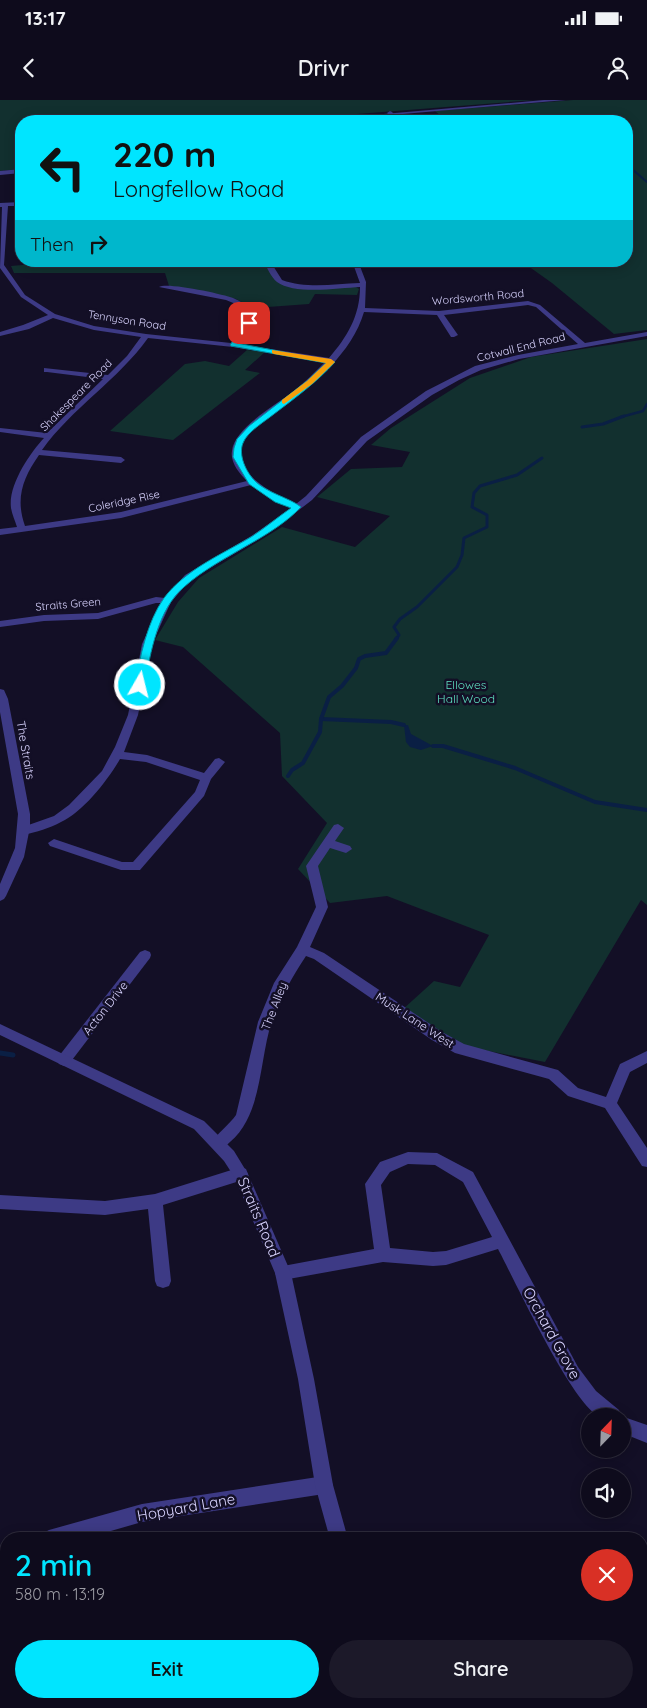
<!DOCTYPE html>
<html lang="en">
<head>
<meta charset="utf-8">
<style>
	body { margin:0; font-family:Quicksand,sans-serif; background:#1c1929; color:#f1f3f6; height:100vh; display:flex; flex-direction:column; font-size:19px; white-space:nowrap }
	* { box-sizing:border-box; margin:0 }
	p { font-size:16px; color:#9b9ba3 }
	.icon { flex:none; width:28px; height:28px; fill:none; stroke:currentColor; stroke-width:2; stroke-linecap:round; stroke-linejoin:round }
	.map { position:relative; flex:1; overflow:hidden }
	.sheet { position:absolute; left:0px; top:1432px; width:648px; height:176px; display:flex; flex-direction:column; background:#0e0b1c; border-radius:20px 20px 0 0; box-shadow:0 2px 12px #0003,0 0 0 1px #2e2b3b }
	.sheet>* { flex:none }
	.hud { position:absolute; left:15px; top:15px; width:618px; height:152px; border-radius:20px; box-shadow:0 2px 12px #0003,0 0 0 1px #2e2b3b; background:#00e5ff; color:#111; overflow:hidden }
	.needle { width:32px; rotate:23deg }
	.tools { position:absolute; left:581px; top:1308px; display:grid; gap:10px }
	.tools a { display:grid; place-items:center; width:50px; height:50px; border-radius:50%; background:#0e0b1c; box-shadow:0 2px 12px #0003,0 0 0 1px #2e2b3b; font-size:25px }
	.pin { position:absolute; display:grid; place-items:center; width:42px; height:42px; color:#fff; margin:-21px; border-radius:10px; box-shadow:0 2px 8px #0006 }
	.me { position:absolute; width:55px; margin:-28px; rotate:8deg; stroke-linejoin:round; filter:drop-shadow(0 0 4px #0008) }
	.turn { display:flex; align-items:center; gap:18px; height:105px; padding:0 15px; font-size:22px }
	.turn .icon { width:65px; height:65px; stroke-width:2.5 }
	.turn b { display:block; font-size:35px; line-height:42px }
	.then { display:flex; align-items:center; height:48px; padding:0 15px; background:#0003; gap:10px; font-size:19px }
	.round { display:grid; place-items:center; flex:none; width:52px; height:52px; border-radius:26px; background:#1c1929 }
	.summary { display:flex; align-items:center; justify-content:space-between; height:85px; padding:0 15px }
	h1 { font-size:30px; font-weight:600; line-height:38px; color:#00e5ff }
	.button { display:flex; gap:10px; margin-top:auto; padding:10px 15px }
	.button a { flex:1; height:58px; border-radius:30px; background:#00e5ff; color:#111; font-size:20px; font-weight:600; line-height:58px; text-align:center }
	.button a+a { background:#1c1929; color:#f1f3f6 }
	.status { display:flex; justify-content:space-between; align-items:center; height:35px; padding:0 25px; background:#0e0b1c; direction:ltr }
	.status svg { height:14px; fill:currentColor }
	header { display:flex; justify-content:space-between; align-items:center; height:65px; padding:0 15px; background:#0e0b1c; font-size:22px; font-weight:600 }
	.map>svg:first-child { display:block }
	.green { fill:#12302f }
	.water { fill:#0a1f44 }
	.lines { fill:none; stroke-linecap:round; stroke-linejoin:round }
	.stream-far4 { stroke:#0a1f44; stroke-width:2 }
	.stream-far3 { stroke:#0a1f44; stroke-width:2.5 }
	.stream-far2 { stroke:#0a1f44; stroke-width:3 }
	.stream-far1 { stroke:#0a1f44; stroke-width:4 }
	.stream { stroke:#0a1f44; stroke-width:5 }
	.minor { fill:#3d3a85; fill-rule:evenodd }
	.tertiary { fill:#3d3a85; fill-rule:evenodd }
	.route { fill:#00e5ff; stroke:#0095a6 }
	.slow { fill:#f59e0b }
	.labels { text-anchor:middle; dominant-baseline:central; stroke-width:5; stroke-linejoin:round; paint-order:stroke }
	.far-street-label { font-size:11px; fill:#d9d4ff; stroke:#130f26 }
	.park-label { font-size:12px; fill:#5fe0c0; stroke:#130f26 }
	.street-label { font-size:12px; fill:#d9d4ff; stroke:#130f26 }
	.near-street-label { font-size:15px; fill:#d9d4ff; stroke:#130f26 }
</style>
</head>
<body>
<div class="status"><b>13:17</b><svg viewBox="0 0 49 12"><path d="M0 12V9h3v3zM5 12V6h3v6zM10 12V3h3v9zM15 12V0h3v12zM26 1h20v11H26zM47 4h2v5h-2z"/></svg></div>
<header><svg class="icon" aria-label="back" viewBox="0 0 24 24"><path d="M15 5l-7 7 7 7"/></svg>Drivr<svg class="icon" aria-label="person" viewBox="0 0 24 24"><circle cx="12" cy="8" r="4"/><path d="M4 21q1-7 8-7t8 7"/></svg></header>
<div class="map">
<svg width="647" height="1608" viewBox="0 0 647 1608">
	<rect width="100%" height="100%" fill="#130f26"/>
	<g class="green">
		<path d="M0 0H534L319 17 252 18 239 20 142 14V21H21V69L0 71Z"/>
		<path d="M573 0H647V230L614 234 552 183 521 161H626V21H447L435 11Z"/>
		<path d="M265 161 277 181 304 187H356L359 189 357 195 315 194 309 204 268 207 256 210 236 199 169 186 165 173H14L11 166 56 162Z"/>
		<path d="M647 239V805L641 800 545 962 458 945 402 910 434 881 460 887 489 835 387 796 330 803 298 769 327 723 282 676 280 633 183 547 155 540 178 502 199 478 282 427 355 447 390 416 317 397 351 369 402 367 410 352 371 345 391 328 470 278 531 257Z"/>
		<path d="M247 250 265 252 245 270 260 273 173 340 110 331 185 264 205 261 229 266Z"/>
	</g>
	<path class="water" d="M404 625H408L411 634 433 646 421 650 410 647 406 642Z"/>
	<g class="lines">
		<path class="stream-far4" d="M632 69 647 82"/>
		<path class="stream-far3" d="M621 317 643 311 647 304"/>
		<g class="stream-far2">
			<path d="M582 327 603 324 624 316"/>
			<path d="M396 539 399 535 394 527 400 519 417 507 457 467 462 455 464 438 487 427V415L472 407 474 393 480 386 517 375 542 358"/>
		</g>
		<g class="stream-far1">
			<path d="M321 619 391 622 404 625"/>
			<path d="M433 646H443L515 668 595 702 647 710"/>
			<path d="M288 676 292 670 303 663 320 632 321 619 329 597 342 586 356 568 359 559 365 556 386 553 397 538"/>
		</g>
		<path class="stream" d="M0 953 13 955"/>
		<g class="minor">
			<path d="M390 11 392 12 400 21H395L387 13Z"/>
			<path d="M21 102V106H8L4 165 25 195 55 214 94 226 146 234 231 243 246 221 245 211 238 205 226 200 159 187C167 182 222 194 233 198 240 201 245 204 251 209L253 221 238 244 329 258C347 237 360 216 360 187 339 188 294 195 277 182 271 177 267 168 264 161H270L282 180C307 189 334 184 360 183L352 161H358L366 182 365 208 439 211 528 201 540 205 585 243 647 232V236L519 259 481 270 459 280 432 295 367 341 312 400 286 420 259 439 191 479 171 502 152 544 138 615 124 652 147 655 204 673 215 659 219 658 225 662 211 679 204 696 140 770H121L50 746 48 743 54 739 122 762H133L195 692 200 680 146 662 120 659C108 680 83 712 61 722 50 728 36 732 24 735L18 731 20 728 54 716 69 705 102 671 115 647 128 615 142 544 161 503H156L98 519 44 521 0 527V521L44 515 98 513 156 497 165 498 185 475 253 435 291 408 273 400 251 385 121 418 0 435V429L17 427C15 421 12 414 11 408 8 385 30 353 44 338L0 332V328L47 333 103 279 47 272H44V268L108 275 127 256 141 237 94 230 53 218 29 229 0 236V232L23 225 48 215 21 197 0 168 2 107H0V103ZM528 205 536 207 578 244 518 255 475 266 426 291 361 337 306 396 296 404C274 394 228 372 243 341 249 328 269 317 280 309 314 284 352 253 364 212L437 215 451 237H454L458 235 444 215ZM148 238 233 247 325 262C315 272 305 282 294 291 276 305 234 328 232 351 230 362 239 373 247 381L121 412 25 426C15 398 23 378 39 355L121 363 125 360 121 357 42 350C72 308 118 280 148 238Z"/>
			<path d="M338 724 344 728 335 741 350 746 352 749 346 753 330 748 318 766 328 807 310 847 324 853 442 932 464 944 558 970 578 988 606 997 620 964 647 951V963L630 972 617 1003 647 1048V1067L642 1066 605 1008 568 996 549 979 455 953 432 940 314 859 306 856C292 877 281 897 272 921 259 959 263 1014 230 1042 225 1047 221 1050 214 1047L212 1043C215 1035 230 1024 236 1015L258 922 274 883 297 847 316 807 306 766 334 725Z"/>
			<path d="M145 850 150 852 151 855 150 858 69 964 64 966 59 964 57 960 59 956 140 852Z"/>
			<path d="M408 1052 437 1053 473 1072 578 1267 596 1291 619 1310 621 1316 647 1325V1343L622 1333V1316C616 1316 605 1318 599 1316 572 1304 515 1181 498 1149L446 1165 433 1166 383 1162 283 1180 277 1178 275 1173 277 1168 283 1166 374 1149 365 1084 380 1062ZM408 1064 435 1065 463 1082 492 1137 446 1151 433 1152 390 1148 381 1085 390 1072Z"/>
			<path d="M241 1067 246 1069 248 1074 246 1079 163 1105 171 1181 169 1186 163 1188 157 1186 155 1181 148 1109 105 1115 0 1109V1095L105 1101 155 1094Z"/>
			<path d="M324 1376 330 1379 333 1385 330 1391 324 1394 142 1422 83 1439H40L43 1433 49 1430 142 1404Z"/>
			<path d="M6 1463V1484L0 1486V1465Z"/>
		</g>
		<g class="tertiary">
			<path d="M544 0H566L322 21H303Z"/>
			<path d="M21 69V73L0 75V71Z"/>
			<path d="M0 589 4 590 8 599 30 714V727L24 757 6 796 4 799 0 801V784L15 748 18 714 0 612Z"/>
			<path d="M0 924 204 1021 234 1051 248 1074 291 1173 314 1279 333 1385 348 1439H330L315 1385 298 1279 275 1173 235 1078 224 1061 194 1029 0 935Z"/>
			<rect x="368" y="1602" width="20" height="6"/>
		</g>
	</g>
	<path class="route" d="M247 221 252 223 237 243 335 262C317 282 295 298 274 314 264 322 247 332 243 343 238 355 246 372 255 381 267 393 290 398 301 407 287 422 266 435 248 445 226 458 203 470 184 487 158 509 150 553 145 585L140 588 137 587 135 585C140 557 147 522 164 498 186 469 221 455 251 437 265 428 278 417 291 408L275 402 249 384 233 357 234 348 237 339 249 326 307 281 326 263 231 246 230 245Z"/>
	<path class="slow" d="M272 250 331 259 335 262 312 284 284 304 282 303V300L307 281 326 263 274 254 272 253Z"/>
	<g class="labels">
		<g class="far-street-label">
			<text transform="translate(478 197) rotate(-5)">Wordsworth Road</text>
			<text transform="translate(127 220) rotate(9)">Tennyson Road</text>
			<text transform="translate(521 247) rotate(-14)">Cotwall End Road</text>
			<text transform="translate(76 295) rotate(-45)">Shakespeare Road</text>
			<text transform="translate(124 401) rotate(-12)">Coleridge Rise</text>
			<text transform="translate(68 504) rotate(-5)">Straits Green</text>
		</g>
		<g class="park-label">
			<text x="466" y="584">Ellowes<tspan x="466" dy="14">Hall Wood</tspan></text>
		</g>
		<g class="street-label">
			<text transform="translate(26 650) rotate(80)">The Straits</text>
			<text transform="translate(274 906) rotate(-69)">The Alley</text>
			<text transform="translate(105 908) rotate(-52)">Acton Drive</text>
			<text transform="translate(415 920) rotate(33)">Musk Lane West</text>
		</g>
		<g class="near-street-label">
			<text transform="translate(259 1117) rotate(67)">Straits Road</text>
			<text transform="translate(552 1233) rotate(61)">Orchard Grove</text>
			<text transform="translate(186 1407) rotate(-10)">Hopyard Lane</text>
		</g>
	</g>
</svg>
<div class="tools">
<a><svg class="needle" viewBox="-14 -14 28 28"><path d="M0-13l5 13h-10z" fill="#e53935"/><path d="M0 13l5-13h-10z" fill="#9b9ba3"/></svg></a>
<a><svg class="icon" aria-label="sound" viewBox="0 0 24 24"><path d="M4 9h4l5-4v14l-5-4H4zM17 9q2 3 0 6"/></svg></a>
</div>
<div class="pin" style="left:249px;top:223px;background:#d93025"><svg class="icon" aria-label="arrive" viewBox="0 0 24 24"><path d="M6 21V4h12l-3 4 3 4H6"/></svg></div>
<svg class="me" style="left:140px;top:585px" viewBox="-20 -20 40 40"><circle r="17" fill="#00e5ff" stroke="#fff" stroke-width="3"/><path d="M0-11L8 9 0 5-8 9z" fill="#fff"/></svg>
<div class="hud">
<div class="turn"><svg class="icon" aria-label="left" viewBox="0 0 24 24"><path d="M17 20v-9H6M10 6l-5 5 5 5"/></svg><div><b>220 m</b>Longfellow Road</div></div>
<div class="then">Then<svg class="icon" aria-label="right" viewBox="0 0 24 24"><path d="M7 20v-9h11M14 6l5 5-5 5"/></svg></div>
</div>
<section class="sheet">
<div class="summary"><div><h1>2 min</h1><p>580 m · 13:19</p></div><a class="round" style="background:#d93025;color:#fff"><svg class="icon" aria-label="close" viewBox="0 0 24 24"><path d="M6 6l12 12M18 6L6 18"/></svg></a></div>
<div class="button"><a>Exit</a><a>Share</a></div>
</section>
</div>
</body>
</html>
